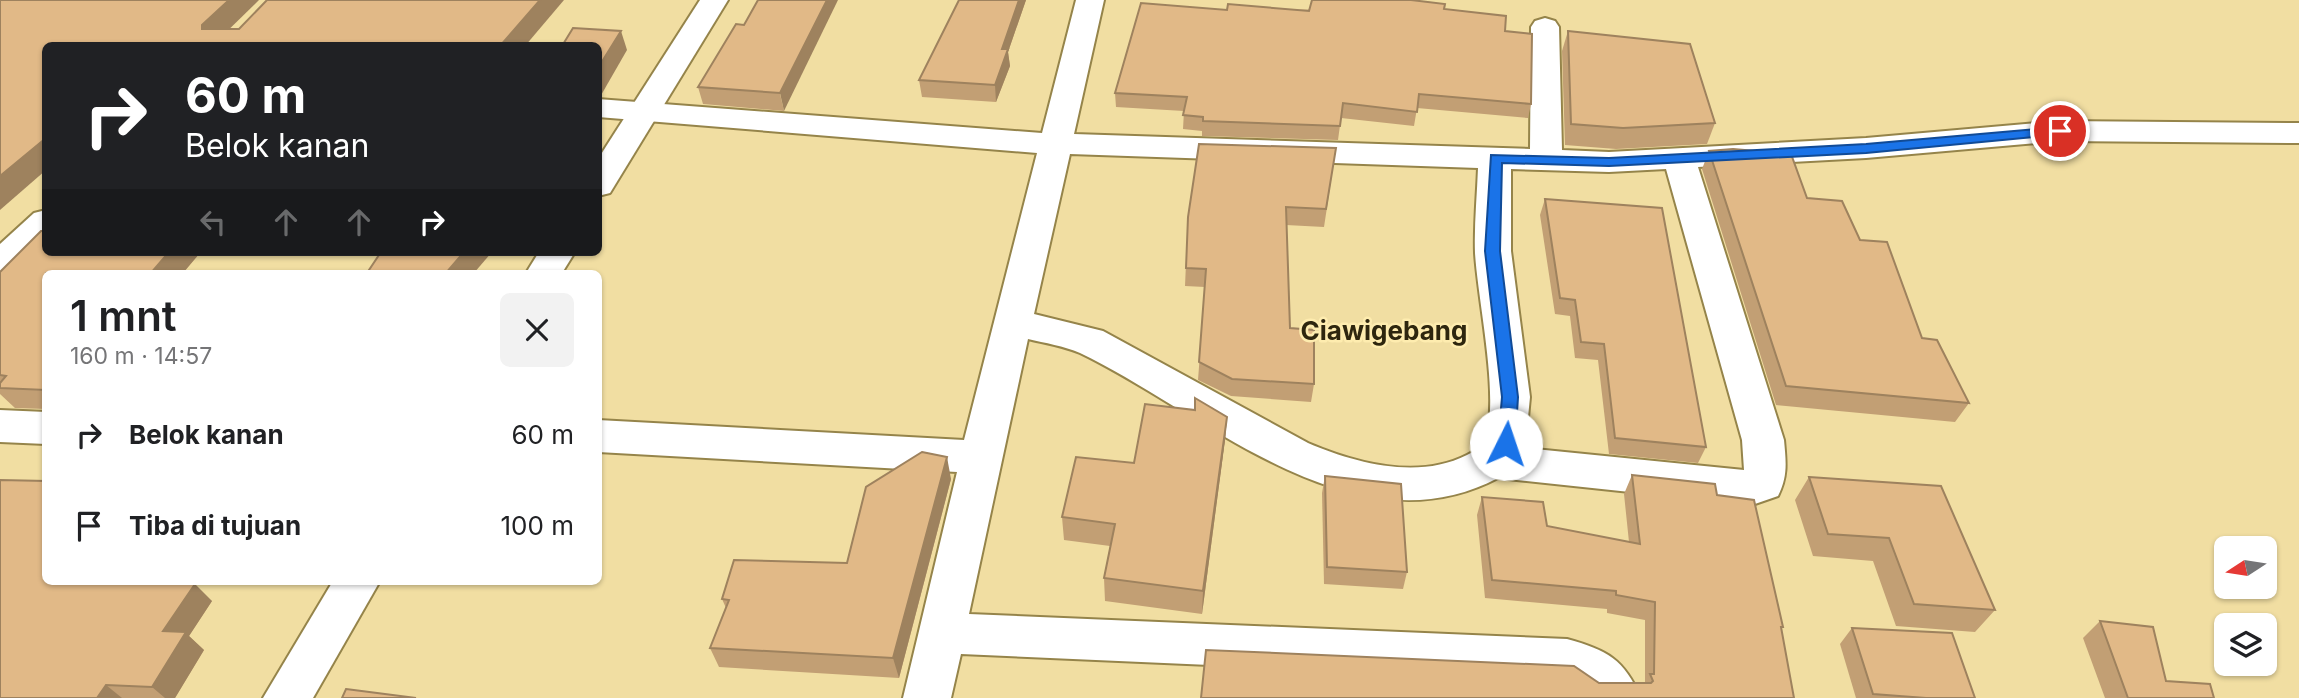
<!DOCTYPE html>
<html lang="id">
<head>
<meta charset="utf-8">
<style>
	body { margin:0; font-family:Inter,sans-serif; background:#f2f2f2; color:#202124; height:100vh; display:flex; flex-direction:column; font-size:26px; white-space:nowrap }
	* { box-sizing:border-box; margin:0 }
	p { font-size:23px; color:#757577 }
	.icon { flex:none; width:38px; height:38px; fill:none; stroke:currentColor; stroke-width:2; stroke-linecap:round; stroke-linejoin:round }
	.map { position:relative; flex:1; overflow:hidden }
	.side { position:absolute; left:42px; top:270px; width:560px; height:315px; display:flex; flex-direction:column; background:#fff; border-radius:10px; box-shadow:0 2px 5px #0004 }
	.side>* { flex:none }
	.banner { position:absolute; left:42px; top:42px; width:560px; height:214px; border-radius:10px; box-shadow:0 2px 5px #0004; background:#202124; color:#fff; overflow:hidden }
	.needle { width:46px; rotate:258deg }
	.tools { position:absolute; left:2214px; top:536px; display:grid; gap:14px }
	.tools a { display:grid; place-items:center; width:63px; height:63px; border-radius:10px; background:#fff; box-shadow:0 2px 5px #0004; font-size:35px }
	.pin { position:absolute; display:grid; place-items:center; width:60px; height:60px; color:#fff; margin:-30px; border:4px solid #fff; border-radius:50%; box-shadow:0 2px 7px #0007 }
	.me { position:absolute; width:77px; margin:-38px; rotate:4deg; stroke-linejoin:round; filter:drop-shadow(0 0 5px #0008) }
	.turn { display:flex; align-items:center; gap:24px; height:147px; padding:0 28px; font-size:32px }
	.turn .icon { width:91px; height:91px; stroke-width:2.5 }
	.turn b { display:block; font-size:49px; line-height:60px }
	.lanes { display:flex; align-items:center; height:66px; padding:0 28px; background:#0003; justify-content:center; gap:35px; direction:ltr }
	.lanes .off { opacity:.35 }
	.round { display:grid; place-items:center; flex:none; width:74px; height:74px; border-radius:10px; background:#f2f2f2 }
	.headline { display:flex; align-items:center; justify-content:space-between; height:119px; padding:0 28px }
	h1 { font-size:42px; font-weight:600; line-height:52px }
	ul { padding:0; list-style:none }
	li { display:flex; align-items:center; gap:21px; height:91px; padding:0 28px }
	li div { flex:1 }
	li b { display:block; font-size:26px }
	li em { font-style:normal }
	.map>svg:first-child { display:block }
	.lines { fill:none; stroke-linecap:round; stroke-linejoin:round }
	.minor-casing { stroke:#95844a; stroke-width:4 }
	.major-casing { stroke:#95844a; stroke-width:4 }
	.minor { fill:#fff; fill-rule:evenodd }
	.major { fill:#fff; fill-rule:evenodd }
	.wall { fill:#c29f74 }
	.shaded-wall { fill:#9e825e }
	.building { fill:#e1b987; stroke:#9e825e; stroke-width:2 }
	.route { fill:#1a73e8; stroke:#114b97; stroke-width:2 }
	.labels { text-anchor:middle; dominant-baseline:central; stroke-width:5; stroke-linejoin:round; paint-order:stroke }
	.quarter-label { font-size:26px; font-weight:bold; fill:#2e260e; stroke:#feecaf }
</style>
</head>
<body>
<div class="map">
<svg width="2299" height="698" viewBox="0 0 2299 698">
	<rect width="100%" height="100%" fill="#f1dea2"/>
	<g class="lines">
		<g class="minor-casing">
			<g id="minor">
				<path d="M1076 0H1104L1074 134 1530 149 1531 27 1535 21 1545 18 1555 21 1559 27 1562 150 1609 152 1866 138 2060 121 2299 123V143L2060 141 1866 158 1698 167 1784 440C1786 462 1788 476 1778 496L1752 505 1498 478C1352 555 1204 412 1080 353 1064 346 1045 343 1028 339L969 614 1567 639C1607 650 1624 659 1641 698H1590L1580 688 1567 681 961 654 951 698H903L957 472 598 452V420L964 440 1037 153 598 117V99L1042 133ZM1070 154 1478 168C1477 196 1474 225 1475 253 1478 302 1499 394 1486 438 1483 447 1475 451 1467 455 1418 480 1355 463 1308 443L1103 331 1034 314ZM1511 169 1609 172 1666 169 1742 440 1744 470 1525 448 1530 397 1511 251Z"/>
				<path d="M46 210V241L13 273 0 276V244L34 213Z"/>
				<path d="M0 410 46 412V444L0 442Z"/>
			</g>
		</g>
		<g class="major-casing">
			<g id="major">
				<path d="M700 0H728L610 193 598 196V159Z"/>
				<path d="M539 252H575L562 273H526Z"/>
				<path d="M333 581H380L313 698H263Z"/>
			</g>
		</g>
		<use href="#minor" class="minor"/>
		<use href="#major" class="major"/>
	</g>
	<g class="wall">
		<path d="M758 0 784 111 703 104 698 87 744 25Z"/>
		<path d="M959 0H1026L1008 52 1010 66 996 102 922 97 919 80Z"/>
		<path d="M1444 9 1505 31 1531 104 1528 118 1417 108 1414 126 1341 118 1338 140 1202 136V131L1183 129 1184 111 1116 107 1115 93 1227 10Z"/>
		<path d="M1568 31 1715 123 1707 144 1616 149 1565 145 1562 51Z"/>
		<path d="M1336 148 1324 227 1286 225 1290 328 1314 384 1311 402 1231 396 1198 380 1205 287 1185 286 1188 217Z"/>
		<path d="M1709 151 1807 198 1860 240 1922 338 1969 403 1955 422 1776 405 1702 169Z"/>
		<path d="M1545 199 1706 447 1698 463 1609 454 1598 360 1575 358 1570 316 1555 314 1540 215Z"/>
		<path d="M199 254 183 273H46V409L15 408 0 394V272Z"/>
		<path d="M1227 417 1225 440 1202 614 1105 601 1104 578 1110 546 1064 540 1062 517 1134 463Z"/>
		<path d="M1632 475 1717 495 1783 627 1781 629 1794 698 1599 683H1645V620L1607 613V609L1485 598 1477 515 1482 497 1547 526 1629 542 1624 494Z"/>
		<path d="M1325 476 1407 572 1403 589 1324 584 1322 493Z"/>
		<path d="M1809 477 1995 610 1975 632 1896 626 1873 561 1813 556 1795 500Z"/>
		<path d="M951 479 899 678 719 667 710 648 726 608 722 599 847 563Z"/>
		<path d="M46 581H168L166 583 212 601 189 636 204 650 175 698H0Z"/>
		<path d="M2100 621 2166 681 2214 698H2105L2083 638Z"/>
		<path d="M1852 628 1975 698H1856L1840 644Z"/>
	</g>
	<g class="shaded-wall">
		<path d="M229 0H259L214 44 202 29V25Z"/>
		<path d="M540 0H564L525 46H500Z"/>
		<path d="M827 0H838L784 111 780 93Z"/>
		<path d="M1019 0H1026L1008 52 1010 66 996 102 995 85 1002 49Z"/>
		<path d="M621 31 627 50 600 97H598V68Z"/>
		<path d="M46 138V170L0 210V176Z"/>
		<path d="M169 252H198L199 254 183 273H151Z"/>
		<path d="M464 252H492L474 273H446Z"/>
		<path d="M1227 417 1225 440 1202 614 1203 591Z"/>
		<path d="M947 457 951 479 899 678 893 658Z"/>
		<path d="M137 581H168L154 600 136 582Z"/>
		<path d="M195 584 212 601 189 636 204 650 175 698H165L152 687 163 631Z"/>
		<path d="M106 685 122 698H97Z"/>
	</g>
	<g class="building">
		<path d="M0 0H229L202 25V29H239L267 0H540L500 46H46V138L0 176Z"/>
		<path d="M758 0H827L780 93 698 87 736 24 744 25Z"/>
		<path d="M959 0H1019L1002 49H1008L995 85 919 80Z"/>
		<path d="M1312 0H1411L1445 4 1444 9 1506 16 1505 31 1532 34 1531 104 1419 94 1417 112 1343 103 1340 126 1203 121V117L1183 115 1187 97 1115 93 1141 3 1227 10 1228 4 1309 11Z"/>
		<path d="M573 28 621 31 598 68V46H562Z"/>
		<path d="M1568 31 1690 44 1715 123 1623 128 1571 124Z"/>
		<path d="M1199 144 1336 148 1326 209 1286 207 1290 328 1314 330V384L1232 379 1199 362 1206 269 1186 268 1188 217Z"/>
		<path d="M1733 149 1791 154 1807 198 1842 201 1860 240 1887 242 1922 338 1937 340 1969 403 1786 386 1709 151Z"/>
		<path d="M1545 199 1662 208 1706 447 1615 438 1604 344 1581 342 1575 300 1560 298Z"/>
		<path d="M41 231H46V252H169L151 273H46V390L0 388V383L6 376 0 375V272Z"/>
		<path d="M381 252H464L446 273H367Z"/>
		<path d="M1195 398 1227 417 1203 591 1104 578 1115 524 1062 517 1076 457 1134 463 1145 404 1195 410Z"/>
		<path d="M922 452 947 457 893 658 710 648 729 600 722 599 734 560 847 563 866 487Z"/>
		<path d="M1632 475 1715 484 1717 495 1754 500 1783 627H1781L1794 698H1201L1206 650 1574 666 1599 683H1651L1653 681 1650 674H1654L1655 602 1616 595V591L1492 580 1482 497 1543 502 1547 526 1640 544Z"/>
		<path d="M1325 476 1401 484 1407 572 1327 567Z"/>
		<path d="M1809 477 1941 486 1995 610 1914 604 1889 538 1828 534Z"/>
		<path d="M0 480 46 481V581H137L136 582 195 584 163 631 186 632 152 687 106 685 97 698H0Z"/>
		<path d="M2100 621 2153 627 2166 681 2210 684 2214 698H2128Z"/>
		<path d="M1852 628 1952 633 1975 698H1926L1873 694Z"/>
		<path d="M346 689 416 698H342Z"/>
	</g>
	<path class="route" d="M2060 127 2065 129V134L1866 153 1609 166 1502 163 1500 251 1518 397 1515 444 1512 448H1500L1498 444 1502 397 1485 251 1491 155 1609 158 1866 144Z"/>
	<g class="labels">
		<g class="quarter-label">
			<text x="1384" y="330">Ciawigebang</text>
		</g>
	</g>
</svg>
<div class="tools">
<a><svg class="needle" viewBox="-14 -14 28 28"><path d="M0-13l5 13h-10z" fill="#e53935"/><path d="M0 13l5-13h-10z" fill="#757577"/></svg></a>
<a><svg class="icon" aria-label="layers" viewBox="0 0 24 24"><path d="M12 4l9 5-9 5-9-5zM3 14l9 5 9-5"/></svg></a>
</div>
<div class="pin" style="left:2060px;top:131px;background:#d93025"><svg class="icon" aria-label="arrive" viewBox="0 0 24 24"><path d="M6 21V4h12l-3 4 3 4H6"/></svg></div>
<svg class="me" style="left:1506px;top:444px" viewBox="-20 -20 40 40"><circle r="19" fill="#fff"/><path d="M0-13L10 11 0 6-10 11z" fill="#1a73e8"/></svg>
<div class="banner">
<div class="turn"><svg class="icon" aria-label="right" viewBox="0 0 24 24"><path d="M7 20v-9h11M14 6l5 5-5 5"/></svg><div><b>60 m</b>Belok kanan</div></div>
<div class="lanes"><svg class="icon off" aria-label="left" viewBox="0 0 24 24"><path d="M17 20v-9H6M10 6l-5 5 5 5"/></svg><svg class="icon off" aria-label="ahead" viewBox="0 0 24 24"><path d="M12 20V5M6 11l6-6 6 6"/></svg><svg class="icon off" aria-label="ahead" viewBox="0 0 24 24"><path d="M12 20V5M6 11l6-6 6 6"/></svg><svg class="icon" aria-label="right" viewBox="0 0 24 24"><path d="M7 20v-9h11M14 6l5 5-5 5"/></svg></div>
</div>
<section class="side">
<div class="headline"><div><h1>1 mnt</h1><p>160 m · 14:57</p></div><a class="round"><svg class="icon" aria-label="close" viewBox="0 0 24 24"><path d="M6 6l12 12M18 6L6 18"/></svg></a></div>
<ul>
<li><svg class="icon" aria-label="right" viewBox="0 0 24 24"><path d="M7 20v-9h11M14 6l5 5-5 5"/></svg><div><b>Belok kanan</b></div><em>60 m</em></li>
<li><svg class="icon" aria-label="arrive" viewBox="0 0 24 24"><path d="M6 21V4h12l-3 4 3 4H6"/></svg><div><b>Tiba di tujuan</b></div><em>100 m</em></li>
</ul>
</section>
</div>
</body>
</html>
